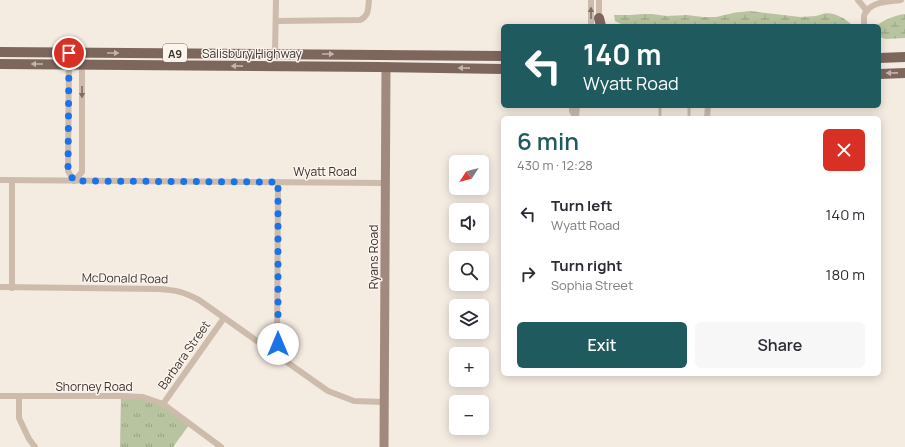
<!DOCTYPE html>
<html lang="en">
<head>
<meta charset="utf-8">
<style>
	body { margin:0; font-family:Manrope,sans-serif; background:#f7f7f7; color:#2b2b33; height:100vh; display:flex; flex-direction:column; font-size:15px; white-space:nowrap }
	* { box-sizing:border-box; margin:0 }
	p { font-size:13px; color:#7c7c81 }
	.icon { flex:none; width:22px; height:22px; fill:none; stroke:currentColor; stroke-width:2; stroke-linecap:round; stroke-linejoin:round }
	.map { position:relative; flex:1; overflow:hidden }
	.sheet { position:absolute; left:501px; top:116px; width:380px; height:260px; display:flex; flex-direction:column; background:#fff; border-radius:6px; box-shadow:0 2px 10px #0003 }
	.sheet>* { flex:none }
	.banner { position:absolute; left:501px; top:24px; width:380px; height:84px; border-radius:6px; box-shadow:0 2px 10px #0003; background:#1f5a5e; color:#fff; overflow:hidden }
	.needle { width:26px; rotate:234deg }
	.controls { position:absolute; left:449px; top:155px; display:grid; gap:8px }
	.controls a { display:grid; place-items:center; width:40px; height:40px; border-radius:6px; background:#fff; box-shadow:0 2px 10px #0003; font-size:20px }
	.pin { position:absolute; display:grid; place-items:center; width:34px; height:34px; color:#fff; margin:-17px; border:2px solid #fff; border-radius:50%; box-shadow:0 1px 4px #0007 }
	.me { position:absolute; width:44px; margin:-22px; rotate:0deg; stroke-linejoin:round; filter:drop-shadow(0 0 3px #0008) }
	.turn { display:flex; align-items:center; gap:14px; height:84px; padding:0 16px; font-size:18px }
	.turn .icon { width:52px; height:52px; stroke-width:2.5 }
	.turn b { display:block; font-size:28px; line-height:34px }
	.round { display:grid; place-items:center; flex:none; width:42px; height:42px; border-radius:6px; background:#f7f7f7 }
	.headline { display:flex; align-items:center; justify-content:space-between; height:68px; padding:0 16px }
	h1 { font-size:24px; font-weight:600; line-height:30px; color:#1f5a5e }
	.button { display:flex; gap:8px; margin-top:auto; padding:8px 16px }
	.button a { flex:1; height:46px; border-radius:6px; background:#1f5a5e; color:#fff; font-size:16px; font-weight:600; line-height:46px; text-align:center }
	.button a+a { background:#f7f7f7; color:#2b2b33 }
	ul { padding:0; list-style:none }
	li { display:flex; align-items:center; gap:12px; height:60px; padding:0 16px }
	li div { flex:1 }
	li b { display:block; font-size:15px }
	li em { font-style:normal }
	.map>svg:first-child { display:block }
	.wetland { fill:url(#wetland-marsh) }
	.park { fill:url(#park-tufts) }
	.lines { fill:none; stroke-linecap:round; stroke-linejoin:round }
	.lane { stroke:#cdbbac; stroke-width:3 }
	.street { stroke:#cdbbac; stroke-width:6 }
	.secondary { stroke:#a18a7d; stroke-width:9 }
	.primary { stroke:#7d675c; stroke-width:10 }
	.oneway { fill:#7d6f65 }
	.oneway2 { fill:#c2b5ac }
	.route { stroke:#1a73e8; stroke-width:7; stroke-dasharray:0 12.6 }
	.labels { text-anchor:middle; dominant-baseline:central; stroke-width:3; stroke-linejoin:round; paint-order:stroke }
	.shield { fill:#fbf5ee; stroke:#756b66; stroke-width:1 }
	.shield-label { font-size:11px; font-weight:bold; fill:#3b302b }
	.street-label { font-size:12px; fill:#3b302b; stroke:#fbf5ee }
</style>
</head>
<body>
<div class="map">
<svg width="905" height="447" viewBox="0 0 905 447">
	<defs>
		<pattern id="wetland-marsh" width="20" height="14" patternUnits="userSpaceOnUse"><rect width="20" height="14" fill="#b8c4a0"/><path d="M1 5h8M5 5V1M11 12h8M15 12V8" fill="none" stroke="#97a083"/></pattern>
		<pattern id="park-tufts" width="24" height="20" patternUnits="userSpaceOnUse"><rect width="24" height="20" fill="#b8c4a0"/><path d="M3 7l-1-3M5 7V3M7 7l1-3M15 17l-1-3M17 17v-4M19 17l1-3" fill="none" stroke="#97a083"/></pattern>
	</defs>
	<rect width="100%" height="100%" fill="#f4ebe1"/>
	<g class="wetland">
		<path d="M750 11 800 17 816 16 826 13 834 14 843 18 850 23 852 26H625L615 21 614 15H631L642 14H652L667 16 687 15 703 17H716L733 13Z"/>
		<path d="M905 14V38L886 39 879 37V26H876C884 20 895 15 905 14Z"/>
	</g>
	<path class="park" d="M121 396 143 397 163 404 189 425 173 447H120Z"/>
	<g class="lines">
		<g class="lane">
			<path d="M660 106V118"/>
			<path d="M689 118V106"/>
		</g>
		<g class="street">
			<path d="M591 0V26"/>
			<path d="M858 0 867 11"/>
			<path d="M599 20V0"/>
			<path d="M276 21 360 20C369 16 368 9 369 0"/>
			<path d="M864 26C864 23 864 19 864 16 869 1 888 2 901 0"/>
			<path d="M69 53 68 171 74 181 82 172V53"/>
			<path d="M275 54 276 0"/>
			<path d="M572 106V111L576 118"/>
			<path d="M576 117 577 106"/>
			<path d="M707 118 708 106"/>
			<path d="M0 180 385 183"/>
			<path d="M0 287 159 289C176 290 184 292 199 300L328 391 354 401 384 402"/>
			<path d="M12 288V180"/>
			<path d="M274 353 277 345 278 182"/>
			<path d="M0 396H121L143 397 163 404 221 447"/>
			<path d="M19 396V418L29 439 35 447"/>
			<path d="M163 404 224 318"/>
		</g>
		<path class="secondary" d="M384 447 386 67"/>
		<g class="primary">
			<path d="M599 18 601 26"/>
			<path d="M0 52 503 56"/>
			<path d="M879 58 905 57"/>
			<path d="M0 64 378 67 503 69"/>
			<path d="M879 74 905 73"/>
		</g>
	</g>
	<defs><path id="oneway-solid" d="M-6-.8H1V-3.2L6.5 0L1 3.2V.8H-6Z"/></defs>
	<g class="oneway">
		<use href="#oneway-solid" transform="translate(591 13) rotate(-91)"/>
		<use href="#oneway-solid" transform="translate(82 92) rotate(90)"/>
	</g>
	<g class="oneway2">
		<use href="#oneway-solid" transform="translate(113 53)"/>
		<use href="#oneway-solid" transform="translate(328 54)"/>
		<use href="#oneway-solid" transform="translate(37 64) rotate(-180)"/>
		<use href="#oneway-solid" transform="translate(237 66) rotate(-179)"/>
		<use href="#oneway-solid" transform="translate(464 68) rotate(-179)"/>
		<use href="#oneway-solid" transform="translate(892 73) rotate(179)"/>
	</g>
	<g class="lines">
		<path class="route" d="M69 53 68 171 74 181 278 182V344"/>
	</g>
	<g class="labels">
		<rect class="shield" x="163" y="44" width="24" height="18" rx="3"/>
		<g class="shield-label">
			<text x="175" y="53">A9</text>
		</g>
		<g class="street-label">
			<text x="252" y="53">Salisbury Highway</text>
			<text x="325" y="171">Wyatt Road</text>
			<text transform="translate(373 257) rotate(-90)">Ryans Road</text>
			<text transform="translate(125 278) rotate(1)">McDonald Road</text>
			<text transform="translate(184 355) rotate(-55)">Barbara Street</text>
			<text x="94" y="386">Shorney Road</text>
		</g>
	</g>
</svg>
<div class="controls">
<a><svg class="needle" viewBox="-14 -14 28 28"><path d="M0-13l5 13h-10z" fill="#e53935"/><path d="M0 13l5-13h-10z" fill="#7c7c81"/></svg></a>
<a><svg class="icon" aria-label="sound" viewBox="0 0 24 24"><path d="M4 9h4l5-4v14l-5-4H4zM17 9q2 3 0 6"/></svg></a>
<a><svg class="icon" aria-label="search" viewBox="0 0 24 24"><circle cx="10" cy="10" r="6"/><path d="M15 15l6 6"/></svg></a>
<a><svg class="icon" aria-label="layers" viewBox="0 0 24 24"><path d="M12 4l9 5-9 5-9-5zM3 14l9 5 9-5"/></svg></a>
<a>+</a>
<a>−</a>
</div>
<div class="pin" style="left:69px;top:53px;background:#d93025"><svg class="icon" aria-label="arrive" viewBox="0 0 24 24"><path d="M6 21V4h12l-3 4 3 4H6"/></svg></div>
<svg class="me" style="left:278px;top:344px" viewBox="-20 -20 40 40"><circle r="19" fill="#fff"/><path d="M0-13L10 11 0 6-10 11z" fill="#1a73e8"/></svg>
<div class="banner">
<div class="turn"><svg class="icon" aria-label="left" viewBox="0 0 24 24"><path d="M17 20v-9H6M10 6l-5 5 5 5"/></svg><div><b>140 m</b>Wyatt Road</div></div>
</div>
<section class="sheet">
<div class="headline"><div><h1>6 min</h1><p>430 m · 12:28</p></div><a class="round" style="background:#d93025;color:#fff"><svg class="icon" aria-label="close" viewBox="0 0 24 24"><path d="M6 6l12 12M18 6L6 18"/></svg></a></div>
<ul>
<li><svg class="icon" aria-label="left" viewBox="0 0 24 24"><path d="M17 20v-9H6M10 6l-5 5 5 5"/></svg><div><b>Turn left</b><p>Wyatt Road</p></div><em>140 m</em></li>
<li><svg class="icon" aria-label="right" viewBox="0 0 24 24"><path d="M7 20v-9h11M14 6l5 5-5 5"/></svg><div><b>Turn right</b><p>Sophia Street</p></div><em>180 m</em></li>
</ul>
<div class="button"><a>Exit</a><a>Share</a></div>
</section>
</div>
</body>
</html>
